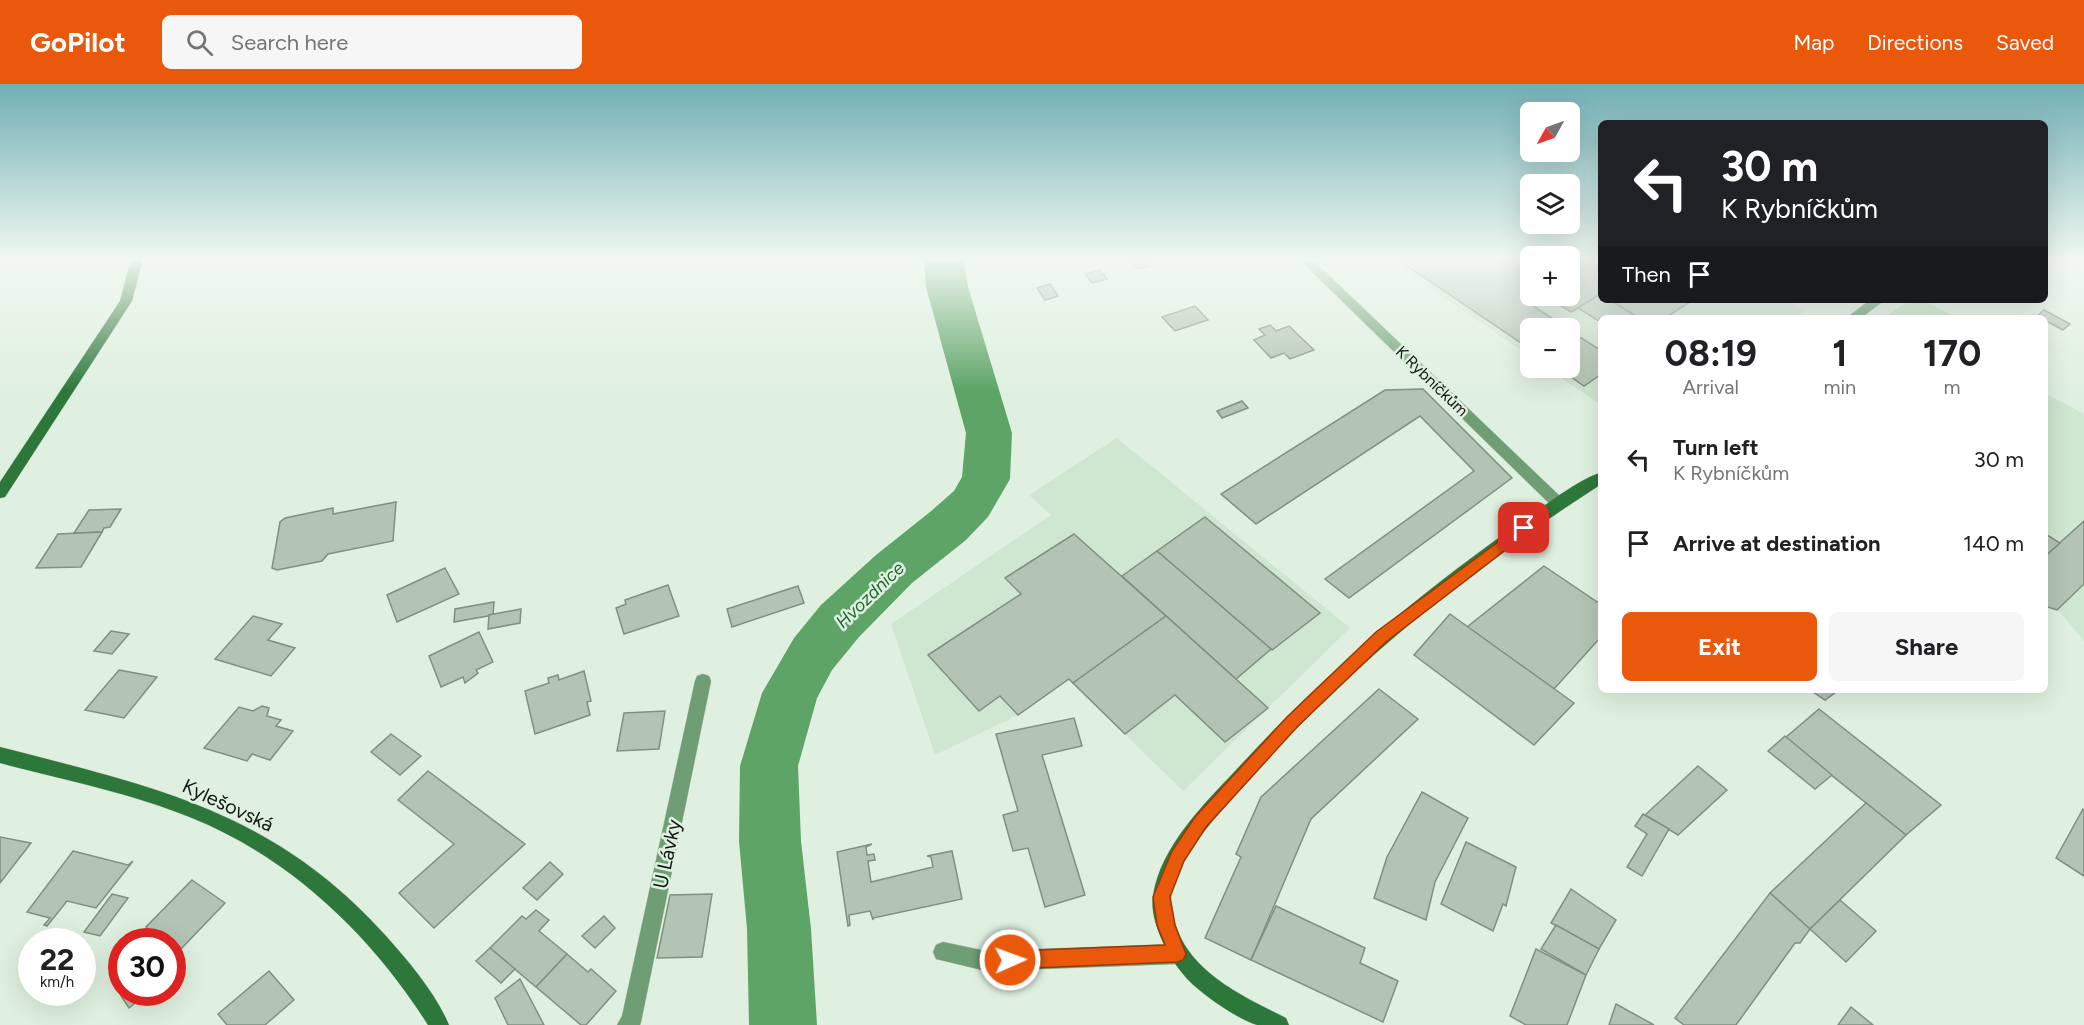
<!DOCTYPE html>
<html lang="en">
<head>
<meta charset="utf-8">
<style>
	body { margin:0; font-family:Figtree,sans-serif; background:#f6f6f6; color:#202124; height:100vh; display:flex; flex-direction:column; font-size:22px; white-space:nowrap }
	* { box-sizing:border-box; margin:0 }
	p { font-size:20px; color:#757577 }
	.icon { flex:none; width:33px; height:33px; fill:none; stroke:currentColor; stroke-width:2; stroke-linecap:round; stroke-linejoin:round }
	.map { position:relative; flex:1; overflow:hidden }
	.panel { position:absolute; left:1598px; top:231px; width:450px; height:378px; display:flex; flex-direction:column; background:#fff; border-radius:9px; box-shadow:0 6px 24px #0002 }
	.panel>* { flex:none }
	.top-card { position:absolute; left:1598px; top:36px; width:450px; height:183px; border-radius:9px; box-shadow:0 6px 24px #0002; background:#202124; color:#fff; overflow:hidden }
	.needle { width:39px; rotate:230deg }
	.buttons { position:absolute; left:1520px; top:18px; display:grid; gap:12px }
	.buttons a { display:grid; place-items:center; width:60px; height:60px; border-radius:9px; background:#fff; box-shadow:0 6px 24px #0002; font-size:30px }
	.speed { position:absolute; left:18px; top:844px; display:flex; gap:12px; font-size:30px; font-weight:700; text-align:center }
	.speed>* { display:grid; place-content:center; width:78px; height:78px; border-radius:50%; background:#fff; box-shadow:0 6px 24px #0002; line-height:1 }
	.speed small { font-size:15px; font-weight:400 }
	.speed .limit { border:9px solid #d22; background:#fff; color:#111 }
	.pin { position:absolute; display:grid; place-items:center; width:51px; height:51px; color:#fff; margin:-26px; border-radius:12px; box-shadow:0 3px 9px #0006 }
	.me { position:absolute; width:66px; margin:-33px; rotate:88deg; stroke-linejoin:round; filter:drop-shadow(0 0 4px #0008) }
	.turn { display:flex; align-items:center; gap:21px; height:126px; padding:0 24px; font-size:27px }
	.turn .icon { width:78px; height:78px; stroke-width:2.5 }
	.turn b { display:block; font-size:42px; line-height:51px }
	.then { display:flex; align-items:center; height:57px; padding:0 24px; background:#0003; gap:12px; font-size:22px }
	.eta { display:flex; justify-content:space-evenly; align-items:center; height:102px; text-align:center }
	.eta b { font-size:36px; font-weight:700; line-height:42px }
	.primary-button { display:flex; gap:12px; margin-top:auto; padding:12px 24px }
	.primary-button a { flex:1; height:69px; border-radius:9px; background:#ea580c; color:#fff; font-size:24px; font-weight:700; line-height:69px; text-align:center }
	.primary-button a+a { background:#f6f6f6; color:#202124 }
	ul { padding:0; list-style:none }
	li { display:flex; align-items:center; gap:18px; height:84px; padding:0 24px }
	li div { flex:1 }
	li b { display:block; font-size:22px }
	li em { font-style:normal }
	header { display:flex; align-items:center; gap:36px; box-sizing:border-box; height:84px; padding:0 30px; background:#ea580c; color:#fff }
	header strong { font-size:28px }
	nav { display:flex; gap:33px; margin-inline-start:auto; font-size:21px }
	.search { width:420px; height:54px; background:#f6f6f6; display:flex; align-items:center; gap:15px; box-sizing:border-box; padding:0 21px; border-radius:9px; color:#757577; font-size:22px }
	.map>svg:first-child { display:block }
	.built { fill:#cfe6d0 }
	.green { fill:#b2e3b5 }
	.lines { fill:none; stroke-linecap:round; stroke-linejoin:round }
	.river { fill:#5ea467; fill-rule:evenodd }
	.building { fill:#b3c4b4; stroke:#809081; stroke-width:1.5 }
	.street-casing { stroke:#becdbf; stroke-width:1 }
	.secondary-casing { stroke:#becdbf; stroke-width:1 }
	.street { fill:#709e74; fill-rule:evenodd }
	.secondary { fill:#2e773a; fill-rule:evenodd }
	.route { fill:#ea580c; stroke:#983908; stroke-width:1.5 }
	.labels { text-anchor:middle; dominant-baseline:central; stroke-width:5; stroke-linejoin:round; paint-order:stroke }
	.street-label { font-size:16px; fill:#121812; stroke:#dff0e0 }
	.water-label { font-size:18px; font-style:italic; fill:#1f682d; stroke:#dff0e0 }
	.near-street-label { font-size:20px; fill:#121812; stroke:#dff0e0 }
</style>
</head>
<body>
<header>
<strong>GoPilot</strong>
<div class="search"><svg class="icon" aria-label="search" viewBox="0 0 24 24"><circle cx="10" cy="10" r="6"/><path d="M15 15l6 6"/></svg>Search here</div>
<nav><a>Map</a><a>Directions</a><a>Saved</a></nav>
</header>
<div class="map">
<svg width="2084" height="941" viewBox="0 0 2084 941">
	<rect width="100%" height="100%" fill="#dff0e0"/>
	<g class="built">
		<path d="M1387 175H1530V212H1569V175H1600V216H1786L1805 227 1794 234H1600V320L1546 284H1569V244H1530V272Z"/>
		<path d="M2045 309 2084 330V557L2057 525 2045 521Z"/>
		<path d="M1117 354 1350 544 1183 707 1069 595 1018 631 935 671 891 540 1051 431 1029 411Z"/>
	</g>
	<path class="green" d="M1910 216H1924L1957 234H1883Z"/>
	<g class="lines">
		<path class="river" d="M924 175H964L968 203 1012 349 1010 395 988 433 966 456 912 499 859 553 832 586 817 614 798 682 801 757 811 845 817 941H749L747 845 739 757 740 682 762 609 794 554 821 521 876 471 930 428 954 407 962 393 966 349 926 203Z"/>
	</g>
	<g class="building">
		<path d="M1130 175H1145L1150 182 1138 185Z"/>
		<path d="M1397 175H1530L1531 212 1524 216 1567 244H1530V265Z"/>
		<path d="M1569 175H1600V210L1571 228 1546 212H1569Z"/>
		<path d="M1100 186 1107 195 1092 199 1085 190Z"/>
		<path d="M1050 200 1058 212 1045 216 1037 204Z"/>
		<path d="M1600 210V216H1610L1639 234H1600V238L1578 224Z"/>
		<path d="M1610 216H1693L1665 234H1639Z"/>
		<path d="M1195 222 1208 236 1175 247 1162 233Z"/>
		<path d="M2044 226 2070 240 2063 246 2037 232Z"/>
		<path d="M1270 241 1276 247 1289 242 1314 266 1290 275 1284 269 1271 274 1254 256 1265 251 1259 245Z"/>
		<path d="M1569 246 1600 266V291L1584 302 1558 284H1569Z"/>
		<path d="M1423 305 1512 394 1349 514 1325 495 1474 387 1420 332 1256 440 1221 410 1385 306Z"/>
		<path d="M1242 317 1248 324 1222 334 1217 327Z"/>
		<path d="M396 418 393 457 328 470 322 477 277 486 272 484 280 438 285 434 333 424V430Z"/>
		<path d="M121 425 110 443 104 444 102 448 74 449 89 426Z"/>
		<path d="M1205 433 1320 529 1272 566 1157 467Z"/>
		<path d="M2084 437V500L2057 526 2044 522V473Z"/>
		<path d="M102 448 81 483 36 484 58 450Z"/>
		<path d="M2044 449 2060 459 2044 473Z"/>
		<path d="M1074 450 1166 532 1073 599 1069 595 1018 631 1000 612 979 627 928 571 1021 510 1005 494Z"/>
		<path d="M1157 467 1271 565 1236 595 1122 492Z"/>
		<path d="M1544 482 1600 520V554L1554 605 1467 543Z"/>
		<path d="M445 484 459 510 397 538 387 511Z"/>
		<path d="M668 501 679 532 624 550 616 524 626 520 625 516Z"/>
		<path d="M798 502 804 519 732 543 727 525Z"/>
		<path d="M494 518 493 531 454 538 455 525Z"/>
		<path d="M521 525 520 539 488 545 489 531Z"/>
		<path d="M1450 530 1574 619 1534 661 1414 571Z"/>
		<path d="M253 532 282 540 268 556 295 564 271 592 215 575Z"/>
		<path d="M1166 532 1268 624 1225 658 1175 611 1125 650 1073 599Z"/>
		<path d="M111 547 129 550 112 570 94 567Z"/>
		<path d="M479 548 493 578 476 586 478 589 465 599 463 593 441 603 429 572Z"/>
		<path d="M119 586 157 593 124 634 85 626Z"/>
		<path d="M584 587 591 617 587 618 590 631 535 650 525 607 549 599 548 594 558 591 559 596Z"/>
		<path d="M1379 605 1418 635 1311 735 1251 876 1205 854 1241 773 1236 770 1261 713Z"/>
		<path d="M1810 606H1839L1825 616Z"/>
		<path d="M262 622 269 624 267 632 281 636 276 642 293 647 270 676 252 670 247 677 204 664 239 623 253 627Z"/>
		<path d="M1819 625 1941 721 1906 751 1785 654Z"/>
		<path d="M665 627 659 665 617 667 624 629Z"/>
		<path d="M1074 634 1082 662 1042 671 1085 811 1045 823 1028 764 1013 767 1003 731 1018 727 996 650Z"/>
		<path d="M391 650 421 672 400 691 371 668Z"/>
		<path d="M1785 652 1832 691 1815 705 1768 667Z"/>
		<path d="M1698 682 1727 706 1678 751 1645 731Z"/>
		<path d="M428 687 525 760 434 844 399 809 454 760 398 716Z"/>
		<path d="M1422 708 1468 734 1435 798 1426 836 1374 814 1387 773Z"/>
		<path d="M1866 719 1906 751 1810 845 1770 809Z"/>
		<path d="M2083 725 2084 726V792L2056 774Z"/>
		<path d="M1643 730 1669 745 1642 792 1627 783 1647 750 1635 742Z"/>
		<path d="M0 753 31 759 0 799Z"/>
		<path d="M1466 758 1516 783 1506 822 1503 820 1493 847 1441 820Z"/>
		<path d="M872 760 866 763 867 771 874 770 875 776 868 777 871 798 933 783 931 773 927 772 952 767 962 815 873 834V836L870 827 849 831 850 841 848 842 837 768Z"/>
		<path d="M73 767 128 781 133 777 96 824 67 817 47 842 44 841 50 834 27 828Z"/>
		<path d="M550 778 563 790 537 816 523 804Z"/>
		<path d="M192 796 225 819 178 868 172 864V858H165L146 843Z"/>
		<path d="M1571 805 1616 836 1599 865 1551 839Z"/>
		<path d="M1770 809 1810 845 1800 859H1795L1736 941H1684L1675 934Z"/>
		<path d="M112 810 128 814 100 852 84 848Z"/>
		<path d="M712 810 702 873 657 874 670 811Z"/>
		<path d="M1840 816 1876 847 1846 878 1810 845Z"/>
		<path d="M1276 822 1365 864 1360 879 1398 897 1383 938 1251 876Z"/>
		<path d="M536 826 549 836 539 847 567 870 536 903 490 864 522 832 526 835Z"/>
		<path d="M604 832 615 844 595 864 582 852Z"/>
		<path d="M1556 841 1599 865 1586 891 1541 865Z"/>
		<path d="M490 864 515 885 501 899 476 877Z"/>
		<path d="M1536 865 1586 891 1567 941H1526L1510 932Z"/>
		<path d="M567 870 588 888 591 885 616 907 586 941H581L536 903Z"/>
		<path d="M269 887 294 916 265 941H227L218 930Z"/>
		<path d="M520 895 544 941H508L495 914Z"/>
		<path d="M125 909H148L129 924 121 912Z"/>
		<path d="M1616 920 1654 941H1609Z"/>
		<path d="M1851 923 1873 941H1838Z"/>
	</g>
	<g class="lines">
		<g class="street-casing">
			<g id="street">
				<path d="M1299 175H1312L1564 416 1566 420 1564 424H1554Z"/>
				<path d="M703 590 709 592 711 597 641 938 640 941H617L622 932 695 597 697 592Z"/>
				<path d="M943 858 986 867 1177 860 1184 863 1187 870 1184 877 1177 880 986 887 936 875 933 868 936 861Z"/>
			</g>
		</g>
		<g class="secondary-casing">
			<g id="secondary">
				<path d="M131 175H143L132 217 5 413 0 414V398L120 217Z"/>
				<path d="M1870 216H1885L1861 234H1846Z"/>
				<path d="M1600 389V401C1463 489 1336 593 1229 718 1209 741 1169 785 1171 818 1176 882 1236 909 1286 934L1289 941C1279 941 1266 941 1257 941 1237 935 1196 907 1183 890 1168 872 1149 836 1153 812 1160 763 1204 720 1237 685 1324 590 1421 507 1527 434 1546 421 1579 395 1600 389Z"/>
				<path d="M0 663C154 703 274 727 386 852 409 878 435 908 449 941H428C372 852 291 774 192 734 131 709 64 696 0 679Z"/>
			</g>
		</g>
		<use href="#street" class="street"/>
		<use href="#secondary" class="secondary"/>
	</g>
	<linearGradient id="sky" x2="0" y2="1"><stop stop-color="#71aeb4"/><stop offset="0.57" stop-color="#f1f8f1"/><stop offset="1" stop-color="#f1f8f1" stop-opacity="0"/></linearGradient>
	<rect width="2084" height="307" fill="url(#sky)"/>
	<path class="route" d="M1524 439 1531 444 1529 448 1387 557 1298 642 1206 743 1184 777 1170 813 1175 841 1186 870 1183 876 1177 878 1010 885 1004 882 1001 876 1004 870 1010 867 1165 861 1157 841 1153 813 1172 767 1195 733 1287 633 1376 548Z"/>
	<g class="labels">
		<g class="street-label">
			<text transform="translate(1432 297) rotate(44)">K Rybníčkům</text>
		</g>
		<g class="water-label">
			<text transform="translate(870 511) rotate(-44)">Hvozdnice</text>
		</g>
		<g class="near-street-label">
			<text transform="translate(228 721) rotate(25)">Kylešovská</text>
			<text transform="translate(667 770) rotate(-78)">U Lávky</text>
		</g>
	</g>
</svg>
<div class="buttons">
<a><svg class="needle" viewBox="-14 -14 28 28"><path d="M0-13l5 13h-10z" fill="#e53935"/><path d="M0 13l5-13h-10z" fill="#757577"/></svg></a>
<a><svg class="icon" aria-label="layers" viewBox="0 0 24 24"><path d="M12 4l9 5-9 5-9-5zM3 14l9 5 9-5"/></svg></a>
<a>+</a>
<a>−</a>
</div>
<div class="speed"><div>22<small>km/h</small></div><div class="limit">30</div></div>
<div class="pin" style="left:1524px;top:444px;background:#d93025"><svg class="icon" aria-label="arrive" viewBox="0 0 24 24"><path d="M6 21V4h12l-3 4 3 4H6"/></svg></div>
<svg class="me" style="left:1010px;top:876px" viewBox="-20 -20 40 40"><circle r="17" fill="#ea580c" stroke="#fff" stroke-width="3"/><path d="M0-11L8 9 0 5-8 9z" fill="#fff"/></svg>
<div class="top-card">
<div class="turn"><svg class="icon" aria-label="left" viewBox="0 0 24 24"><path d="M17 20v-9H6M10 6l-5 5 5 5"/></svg><div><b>30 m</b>K Rybníčkům</div></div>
<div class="then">Then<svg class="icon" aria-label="arrive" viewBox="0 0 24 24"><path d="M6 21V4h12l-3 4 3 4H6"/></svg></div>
</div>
<section class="panel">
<div class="eta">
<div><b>08:19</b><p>Arrival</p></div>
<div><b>1</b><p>min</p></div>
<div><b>170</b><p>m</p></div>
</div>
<ul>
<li><svg class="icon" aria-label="left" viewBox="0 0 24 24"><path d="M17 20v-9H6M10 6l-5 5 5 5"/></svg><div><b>Turn left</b><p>K Rybníčkům</p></div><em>30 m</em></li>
<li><svg class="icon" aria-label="arrive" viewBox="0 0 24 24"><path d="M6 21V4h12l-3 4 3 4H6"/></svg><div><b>Arrive at destination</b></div><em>140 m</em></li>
</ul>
<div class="primary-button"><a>Exit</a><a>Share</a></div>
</section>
</div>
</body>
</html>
